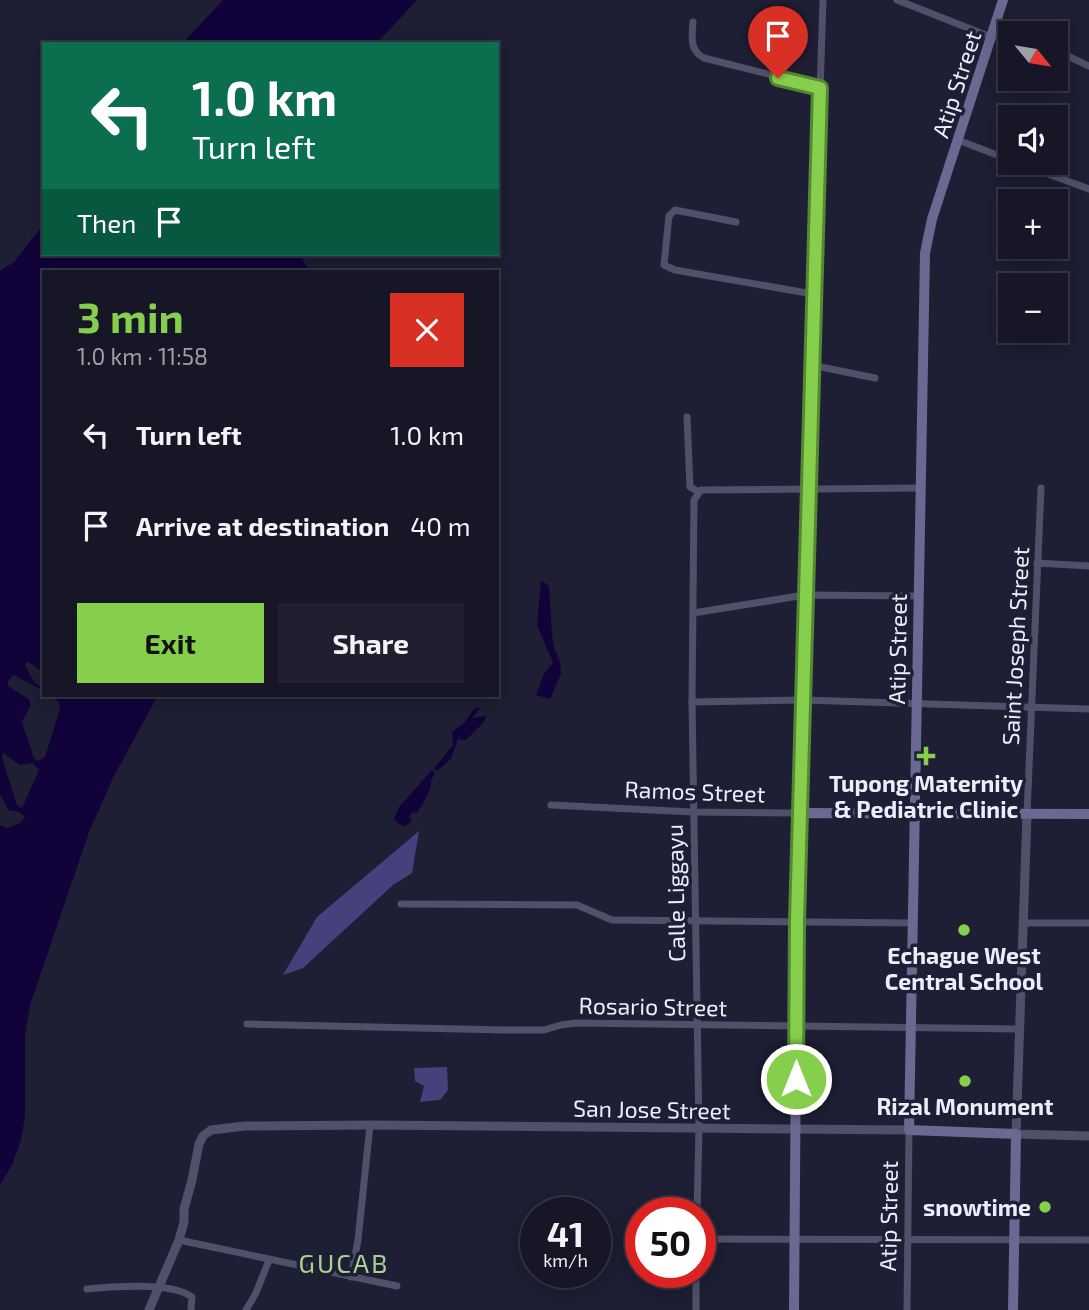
<!DOCTYPE html>
<html lang="en">
<head>
<meta charset="utf-8">
<style>
	body { margin:0; font-family:"Exo 2",sans-serif; background:#1f1f2f; color:#f1f3f6; height:100vh; display:flex; flex-direction:column; font-size:26px; white-space:nowrap }
	* { box-sizing:border-box; margin:0 }
	p { font-size:23px; color:#9e9fa7 }
	.icon { flex:none; width:38px; height:38px; fill:none; stroke:currentColor; stroke-width:2; stroke-linecap:round; stroke-linejoin:round }
	.map { position:relative; flex:1; overflow:hidden }
	.panel { position:absolute; left:42px; top:270px; width:457px; height:427px; display:flex; flex-direction:column; background:#161627; border-radius:0px; box-shadow:0 4px 18px #0003,0 0 0 2px #353544 }
	.panel>* { flex:none }
	.banner { position:absolute; left:42px; top:42px; width:457px; height:214px; border-radius:0px; box-shadow:0 4px 18px #0003,0 0 0 2px #353544; background:#0b6e4f; color:#fff; overflow:hidden }
	.needle { width:46px; rotate:120deg }
	.controls { position:absolute; left:998px; top:21px; display:grid; gap:14px }
	.controls a { display:grid; place-items:center; width:70px; height:70px; border-radius:0px; background:#161627; box-shadow:0 4px 18px #0003,0 0 0 2px #353544; font-size:35px }
	.speed { position:absolute; left:520px; top:1197px; display:flex; gap:14px; font-size:35px; font-weight:700; text-align:center }
	.speed>* { display:grid; place-content:center; width:91px; height:91px; border-radius:50%; background:#161627; box-shadow:0 4px 18px #0003,0 0 0 2px #353544; line-height:1 }
	.speed small { font-size:18px; font-weight:400 }
	.speed .limit { border:10px solid #d22; background:#fff; color:#111 }
	.pin { position:absolute; display:grid; place-items:center; width:60px; height:60px; color:#fff; margin:-72px -30px; border-radius:50% 50% 50% 0; rotate:-45deg; box-shadow:0 0 7px #0007 }
	.pin .icon { rotate:45deg }
	.me { position:absolute; width:77px; margin:-38px; rotate:0deg; stroke-linejoin:round; filter:drop-shadow(0 0 5px #0008) }
	.turn { display:flex; align-items:center; gap:24px; height:147px; padding:0 35px; font-size:32px }
	.turn .icon { width:91px; height:91px; stroke-width:2.5 }
	.turn b { display:block; font-size:49px; line-height:60px }
	.then { display:flex; align-items:center; height:66px; padding:0 35px; background:#0003; gap:14px; font-size:26px }
	.round { display:grid; place-items:center; flex:none; width:74px; height:74px; border-radius:0px; background:#1f1f2f }
	.summary { display:flex; align-items:center; justify-content:space-between; height:119px; padding:0 35px }
	h1 { font-size:42px; font-weight:700; line-height:52px; color:#85cf4d }
	.action { display:flex; gap:14px; margin-top:auto; padding:14px 35px }
	.action a { flex:1; height:80px; border-radius:0px; background:#85cf4d; color:#111; font-size:28px; font-weight:700; line-height:80px; text-align:center }
	.action a+a { background:#1f1f2f; color:#f1f3f6 }
	ul { padding:0; list-style:none }
	li { display:flex; align-items:center; gap:21px; height:91px; padding:0 35px }
	li div { flex:1 }
	li b { display:block; font-size:26px }
	li em { font-style:normal }
	.map>svg:first-child { display:block }
	.forest { fill:#44417c }
	.water { fill:#11033a; fill-rule:evenodd }
	.lines { fill:none; stroke-linecap:round; stroke-linejoin:round }
	.minor { stroke:#50506a; stroke-width:7 }
	.tertiary { stroke:#50506a; stroke-width:9 }
	.secondary { stroke:#696991; stroke-width:10 }
	.route-casing { stroke:#568732; stroke-width:18 }
	.route { stroke:#85cf4d; stroke-width:12 }
	.poi-dot { fill:#85cf4d; stroke:#1e1e34; stroke-width:2.5 }
	.labels { text-anchor:middle; dominant-baseline:central; stroke-width:7; stroke-linejoin:round; paint-order:stroke }
	.street-label { font-size:23px; fill:#ebecfc; stroke:#1e1e34 }
	.poi-label { font-size:23px; font-weight:bold; fill:#ebecfc; stroke:#1e1e34 }
	.quarter-label { font-size:26px; letter-spacing:2px; fill:#a8d28f; stroke:#1e1e34 }
</style>
</head>
<body>
<div class="map">
<svg width="1089" height="1310" viewBox="0 0 1089 1310">
	<rect width="100%" height="100%" fill="#1e1e34"/>
	<g class="forest">
		<path d="M419 831 412 873 393 885 303 968 283 975 317 917Z"/>
		<path d="M447 1067 448 1090 440 1100 420 1102 424 1086 415 1081 414 1068Z"/>
	</g>
	<g class="water">
		<path d="M223 0H417L376 44H182Z"/>
		<path d="M44 224V254H300L309 271H44V673L29 662H27L25 666 35 683 44 688V691L14 675 8 681V686L30 700V706L22 722 34 758 38 761 45 757 60 709 59 702 50 695H158L114 776 89 832 30 1005 25 1036V1117L21 1140 12 1165 0 1185V825L7 828 20 823 25 817 19 812 8 810 0 794V271L14 262ZM3 753 20 765 33 763 39 770 22 808 17 805 2 758Z"/>
		<path d="M541 580 549 586 552 635 554 648 560 662 561 674 550 699 536 695 544 674 553 663 537 625Z"/>
		<path d="M481 707 472 718 486 716 484 722 466 740 458 739 451 759 437 771 434 768 453 745 452 732 465 722 474 709Z"/>
		<path d="M432 770 435 774 431 780V786L426 798 417 813 412 812 409 818 412 820 406 826 399 824 394 819 399 807Z"/>
	</g>
	<g class="lines">
		<g class="minor">
			<path d="M897 0 991 37"/>
			<path d="M693 22C692 37 689 50 704 58L820 87"/>
			<path d="M996 22 1020 33"/>
			<path d="M1055 50 1089 66"/>
			<path d="M958 140 1010 160"/>
			<path d="M1018 163 1089 189"/>
			<path d="M736 222 675 210 669 216 664 265 675 270 813 294"/>
			<path d="M811 365 875 378"/>
			<path d="M687 417 690 487 699 492"/>
			<path d="M1037 563 1089 566"/>
			<path d="M693 613 805 595 917 596"/>
			<path d="M692 702 803 700 1089 709"/>
			<path d="M551 805 693 812 800 813 807 490 823 0"/>
			<path d="M1027 814 1041 488"/>
			<path d="M401 904 577 905 612 920 912 923"/>
			<path d="M1023 923H1089"/>
			<path d="M247 1024 503 1030H544L561 1025 576 1023 1018 1029"/>
			<path d="M697 1213 699 1129 692 702 694 500 701 490 920 488"/>
			<path d="M700 1239 1089 1240"/>
			<path d="M179 1240 397 1286"/>
			<path d="M351 1277 358 1240 370 1125"/>
			<path d="M87 1289C112 1286 172 1282 192 1297L191 1310"/>
			<path d="M246 1310 256 1293 269 1260"/>
			<path d="M696 1310V1272"/>
			<path d="M907 1310 909 1130"/>
		</g>
		<g class="tertiary">
			<path d="M1027 814 1016 1134 1089 1136"/>
			<path d="M149 1310 179 1240 184 1222V1209L192 1180 199 1144 203 1136 211 1130 245 1126 370 1125 909 1130"/>
		</g>
		<g class="secondary">
			<path d="M1003 0 932 219 925 253 909 1130 1016 1134 1013 1310"/>
			<path d="M794 1310 797 921 800 813 1089 814"/>
		</g>
	</g>
	<g class="lines">
		<g class="route-casing">
			<path id="route" d="M778 78 820 88 797 921 796 1079"/>
		</g>
		<use href="#route" class="route"/>
	</g>
	<g class="poi-dot">
		<path d="M922.5 745.5h7v7h7v7h-7v7h-7v-7h-7v-7h7z"/>
		<circle cx="964" cy="930" r="7"/>
		<circle cx="965" cy="1081" r="7"/>
		<circle cx="1045" cy="1207" r="7"/>
	</g>
	<g class="labels">
		<g class="street-label">
			<text transform="translate(956 84) rotate(-72)">Atip Street</text>
			<text transform="translate(1015 646) rotate(-87)">Saint Joseph Street</text>
			<text transform="translate(897 649) rotate(-89)">Atip Street</text>
			<text transform="translate(695 791) rotate(2)">Ramos Street</text>
			<text transform="translate(675 893) rotate(-91)">Calle Liggayu</text>
			<text transform="translate(653 1006) rotate(1)">Rosario Street</text>
			<text transform="translate(652 1109) rotate(1)">San Jose Street</text>
			<text transform="translate(888 1216) rotate(-89)">Atip Street</text>
		</g>
		<g class="poi-label">
			<text x="926" y="783">Tupong Maternity<tspan x="926" dy="26">&amp; Pediatric Clinic</tspan></text>
			<text x="964" y="955">Echague West<tspan x="964" dy="26">Central School</tspan></text>
			<text x="965" y="1106">Rizal Monument</text>
			<text x="1031" y="1207" text-anchor="end">snowtime</text>
		</g>
		<g class="quarter-label">
			<text x="344" y="1262">GUCAB</text>
		</g>
	</g>
</svg>
<div class="controls">
<a><svg class="needle" viewBox="-14 -14 28 28"><path d="M0-13l5 13h-10z" fill="#e53935"/><path d="M0 13l5-13h-10z" fill="#9e9fa7"/></svg></a>
<a><svg class="icon" aria-label="sound" viewBox="0 0 24 24"><path d="M4 9h4l5-4v14l-5-4H4zM17 9q2 3 0 6"/></svg></a>
<a>+</a>
<a>−</a>
</div>
<div class="speed"><div>41<small>km/h</small></div><div class="limit">50</div></div>
<div class="pin" style="left:778px;top:78px;background:#d93025"><svg class="icon" aria-label="arrive" viewBox="0 0 24 24"><path d="M6 21V4h12l-3 4 3 4H6"/></svg></div>
<svg class="me" style="left:796px;top:1079px" viewBox="-20 -20 40 40"><circle r="17" fill="#85cf4d" stroke="#fff" stroke-width="3"/><path d="M0-11L8 9 0 5-8 9z" fill="#fff"/></svg>
<div class="banner">
<div class="turn"><svg class="icon" aria-label="left" viewBox="0 0 24 24"><path d="M17 20v-9H6M10 6l-5 5 5 5"/></svg><div><b>1.0 km</b>Turn left</div></div>
<div class="then">Then<svg class="icon" aria-label="arrive" viewBox="0 0 24 24"><path d="M6 21V4h12l-3 4 3 4H6"/></svg></div>
</div>
<section class="panel">
<div class="summary"><div><h1>3 min</h1><p>1.0 km · 11:58</p></div><a class="round" style="background:#d93025;color:#fff"><svg class="icon" aria-label="close" viewBox="0 0 24 24"><path d="M6 6l12 12M18 6L6 18"/></svg></a></div>
<ul>
<li><svg class="icon" aria-label="left" viewBox="0 0 24 24"><path d="M17 20v-9H6M10 6l-5 5 5 5"/></svg><div><b>Turn left</b></div><em>1.0 km</em></li>
<li><svg class="icon" aria-label="arrive" viewBox="0 0 24 24"><path d="M6 21V4h12l-3 4 3 4H6"/></svg><div><b>Arrive at destination</b></div><em>40 m</em></li>
</ul>
<div class="action"><a>Exit</a><a>Share</a></div>
</section>
</div>
</body>
</html>
